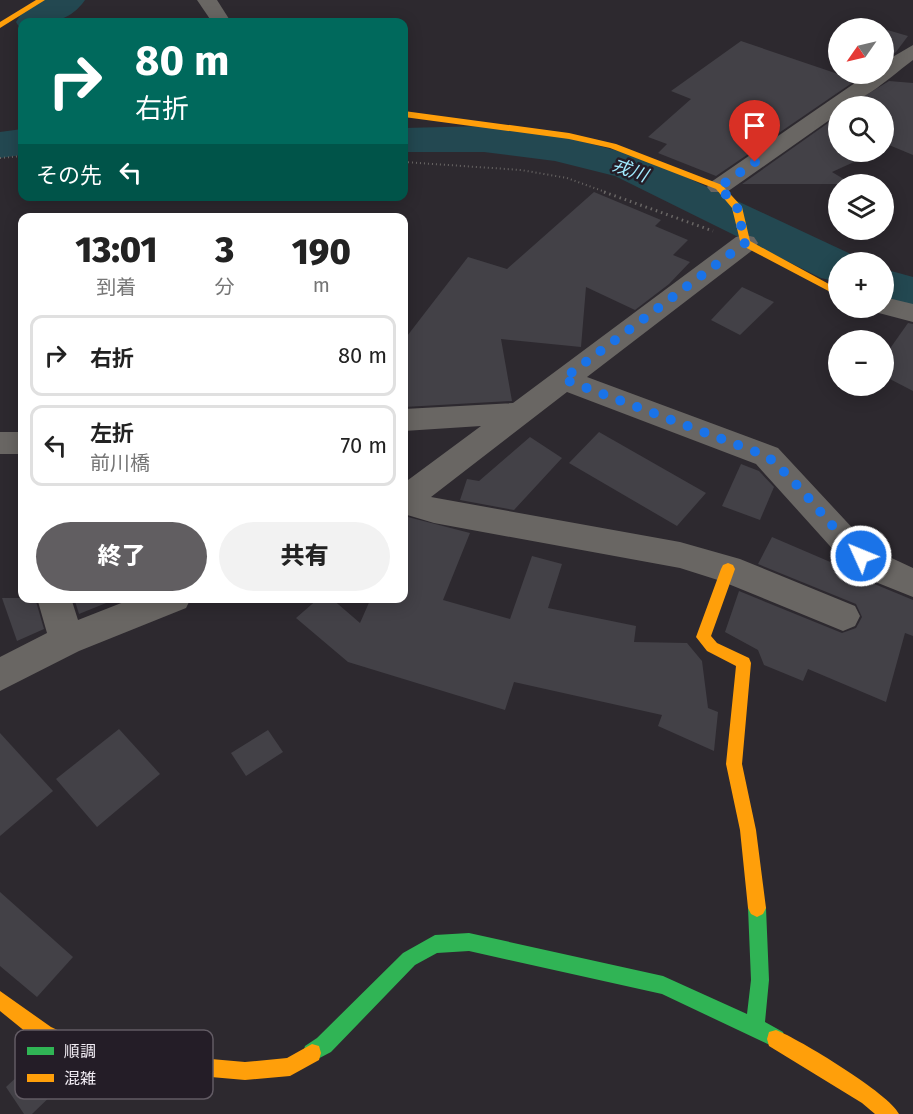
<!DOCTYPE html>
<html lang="ja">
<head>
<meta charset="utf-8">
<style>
	body { margin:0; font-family:"Fira Sans","Noto Sans JP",sans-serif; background:#f2f2f2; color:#222; height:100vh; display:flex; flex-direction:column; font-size:22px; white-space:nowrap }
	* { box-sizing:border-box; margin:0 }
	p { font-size:20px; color:#767676 }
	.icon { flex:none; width:33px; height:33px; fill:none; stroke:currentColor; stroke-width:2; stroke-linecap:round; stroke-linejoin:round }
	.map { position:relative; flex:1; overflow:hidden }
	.sheet { position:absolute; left:18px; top:213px; width:390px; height:390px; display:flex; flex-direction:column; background:#fff; border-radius:12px; box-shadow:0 3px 15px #0003 }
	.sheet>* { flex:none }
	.hud { position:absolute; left:18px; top:18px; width:390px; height:183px; border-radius:12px; box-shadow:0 3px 15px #0003; background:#00695c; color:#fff; overflow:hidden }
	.needle { width:39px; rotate:236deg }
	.buttons { position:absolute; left:828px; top:18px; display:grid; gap:12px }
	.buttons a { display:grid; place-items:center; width:66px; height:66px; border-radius:50%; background:#fff; box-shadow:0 3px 15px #0003; font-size:30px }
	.pin { position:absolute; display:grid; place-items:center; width:51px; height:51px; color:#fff; margin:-62px -26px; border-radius:50% 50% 50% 0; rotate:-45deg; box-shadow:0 0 6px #0007 }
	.pin .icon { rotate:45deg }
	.me { position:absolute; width:66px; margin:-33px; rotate:314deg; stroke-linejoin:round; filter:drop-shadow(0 0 4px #0008) }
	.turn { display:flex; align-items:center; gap:21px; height:126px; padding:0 18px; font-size:27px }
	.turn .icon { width:78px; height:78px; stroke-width:2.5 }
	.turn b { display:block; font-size:42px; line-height:51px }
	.then { display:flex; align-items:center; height:57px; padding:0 18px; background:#0003; gap:12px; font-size:22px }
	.eta { display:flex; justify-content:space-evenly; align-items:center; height:102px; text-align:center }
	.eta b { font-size:36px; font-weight:800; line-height:42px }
	.primary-button { display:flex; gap:12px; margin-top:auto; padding:12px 18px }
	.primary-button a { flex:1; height:69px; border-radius:36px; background:#615e61; color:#fff; font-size:24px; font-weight:800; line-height:69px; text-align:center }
	.primary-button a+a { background:#f2f2f2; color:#222 }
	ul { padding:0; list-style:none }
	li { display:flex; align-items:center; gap:18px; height:81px; margin:0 12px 9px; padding:0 6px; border:3px solid #e0e0e0; border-radius:12px }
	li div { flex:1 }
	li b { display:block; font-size:22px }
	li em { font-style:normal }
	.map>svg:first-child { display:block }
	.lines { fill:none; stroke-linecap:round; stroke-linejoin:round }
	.river { fill:#234851; fill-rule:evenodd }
	.building { fill:#434147 }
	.path-far1 { stroke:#696665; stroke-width:2; stroke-dasharray:1 3; stroke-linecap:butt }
	.path { stroke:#696665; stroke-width:3; stroke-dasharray:1.5 4; stroke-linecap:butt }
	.street { fill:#696663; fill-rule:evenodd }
	.fast { fill:#30b455; fill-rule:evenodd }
	.slow { fill:#ff9f0a; fill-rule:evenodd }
	.route { stroke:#1a73e8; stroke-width:10; stroke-dasharray:0 18 }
	.labels { text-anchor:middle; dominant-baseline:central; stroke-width:5; stroke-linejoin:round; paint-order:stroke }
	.far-water-label { font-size:18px; font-style:italic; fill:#a1ecff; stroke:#241d27 }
	.key { fill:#241d27; stroke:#625b64; stroke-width:1.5 }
	.key-label { font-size:16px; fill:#f2edf4 }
</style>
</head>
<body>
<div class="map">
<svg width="913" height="1114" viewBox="0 0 913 1114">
	<rect width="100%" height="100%" fill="#2d292f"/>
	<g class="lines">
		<g class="river">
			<path d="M43 0H85C68 24 49 22 22 22L21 30 16 22 21 14Z"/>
			<path d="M484 126 557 135 645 158 855 256 859 262H838V282L821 278 615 176 555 161 484 152H404V128Z"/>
			<path d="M22 129V155L0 158V132Z"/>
			<path d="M884 269 913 277V309L884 301Z"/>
		</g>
	</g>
	<g class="building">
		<path d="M884 29 908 36 896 52 884 60Z"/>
		<path d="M741 41 838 74H865L716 176 658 153 667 144 648 137 691 99 671 91Z"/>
		<path d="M889 81 913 83V155L889 145 884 148V106H848Z"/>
		<path d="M838 116V152H876L832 172 852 184H742Z"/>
		<path d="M594 192 661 220 655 226 688 240 673 255 690 262 669 284 635 310 586 287 581 347 501 339 512 401 404 407V340L468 257 507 269Z"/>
		<path d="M742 287 774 302 740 335 711 320Z"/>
		<path d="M908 323 913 324V391L884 376V357Z"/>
		<path d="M599 432 706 493 677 526 569 463Z"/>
		<path d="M530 437 562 458 514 510 460 500 467 479 479 481Z"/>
		<path d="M741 464 759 471 774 487 760 520 722 506Z"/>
		<path d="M404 516 470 533 443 600 510 619 532 556 562 564 548 608 636 626 634 642 687 643 702 661 708 708 718 712 714 751 658 726 662 715 514 682 505 710 348 662 296 618 319 598H331L360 623 371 598H404Z"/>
		<path d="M772 537 849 570 848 573 913 600V636L905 633 886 702 808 669 803 681 764 665 758 650 725 632 739 591 842 633 856 628 862 617 856 604 758 564Z"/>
		<path d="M2 598H35L44 629 17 641Z"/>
		<path d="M74 598H116V599L79 614Z"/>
		<path d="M119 729 160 774 97 827 56 779Z"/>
		<path d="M268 730 283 752 246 776 231 753Z"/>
		<path d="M0 733 53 791 0 836Z"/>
		<path d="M0 892 73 957 37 997 0 966Z"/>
		<path d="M36 1059 58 1089 32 1114H24L6 1087Z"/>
	</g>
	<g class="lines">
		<g class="path-far1">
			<path d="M0 158 22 156"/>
			<path d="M404 162 521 170 567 178 608 193"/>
		</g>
		<path class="path" d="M604 192 713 231"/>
		<g class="street">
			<path d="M197 0H217L231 22H212Z"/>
			<path d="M913 45V60C895 73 860 106 838 106V114L727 192H711L707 187 711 182 868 74H884V62Z"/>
			<path d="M745 235 754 237 758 243 754 249 587 377 778 448 858 534 883 554 913 568V597L873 581 847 565 756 464 567 392 431 497 680 542 740 559 855 606 860 616 855 626 843 631 721 581 680 568 434 523 404 514V483L481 426 404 431V409L513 403 736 237Z"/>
			<path d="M884 297 913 304V322L875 312 872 308H884Z"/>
			<rect x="0" y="432" width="22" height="22"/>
			<path d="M37 598H71L78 620 134 598H191L186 608 79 651 0 691V657L47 633Z"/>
		</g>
		<path class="fast" d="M757 899 763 902 766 908 769 980 765 1022 783 1032 785 1039 783 1046 776 1048 662 994 469 951 437 953 415 965 331 1052 312 1062 305 1060 303 1053 305 1046 317 1038 403 953 435 935 469 933 663 976 747 1014 751 980 748 908 751 902Z"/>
		<g class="slow">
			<path d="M36 0H45L0 28V22Z"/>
			<path d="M404 111 569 133 616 144 722 185 742 207 750 241 838 289V296L741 245 732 208 716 189 610 148 569 139 404 117Z"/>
			<path d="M728 563 733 565 735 569 711 636 717 643 749 658 751 663 742 764 756 830 766 908 763 914 757 917 751 914 748 908 740 830 726 764 736 666 707 651 696 637 721 569 723 565Z"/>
			<path d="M0 991 51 1027 98 1049 245 1062 287 1058 312 1044 319 1046 321 1053 319 1060 290 1076 245 1080 97 1067 37 1041 0 1011Z"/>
			<path d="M776 1030C799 1039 890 1094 899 1114H875L862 1103 769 1046 767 1039 769 1032Z"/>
		</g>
	</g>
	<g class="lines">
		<path class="route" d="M755 162 719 187 737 207 745 243 563 379 767 456C802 486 828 524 861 556"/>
	</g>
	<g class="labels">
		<g class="far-water-label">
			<text transform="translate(630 170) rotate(20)">戎川</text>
		</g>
	</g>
	<rect x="15" y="1030" width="198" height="69" rx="9" class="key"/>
	<rect x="27" y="1047" width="27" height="8" fill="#30b455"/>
	<rect x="27" y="1074" width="27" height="8" fill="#ff9f0a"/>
	<g class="key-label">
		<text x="64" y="1057">順調</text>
		<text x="64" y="1084">混雑</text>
	</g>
</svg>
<div class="buttons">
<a><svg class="needle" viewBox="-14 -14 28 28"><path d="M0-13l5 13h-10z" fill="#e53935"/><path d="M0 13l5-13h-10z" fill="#767676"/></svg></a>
<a><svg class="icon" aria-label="search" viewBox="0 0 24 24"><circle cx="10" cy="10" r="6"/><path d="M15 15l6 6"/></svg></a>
<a><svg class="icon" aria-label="layers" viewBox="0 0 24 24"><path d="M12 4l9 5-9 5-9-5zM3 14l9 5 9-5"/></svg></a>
<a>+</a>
<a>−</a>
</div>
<div class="pin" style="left:755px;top:162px;background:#d93025"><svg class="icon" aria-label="arrive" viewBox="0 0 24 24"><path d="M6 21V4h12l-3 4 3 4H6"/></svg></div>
<svg class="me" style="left:861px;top:556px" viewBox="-20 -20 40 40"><circle r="17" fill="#1a73e8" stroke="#fff" stroke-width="3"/><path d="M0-11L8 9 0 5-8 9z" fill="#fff"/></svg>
<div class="hud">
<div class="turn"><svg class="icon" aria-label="right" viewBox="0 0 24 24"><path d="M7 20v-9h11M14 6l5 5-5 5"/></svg><div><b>80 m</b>右折</div></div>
<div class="then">その先<svg class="icon" aria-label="left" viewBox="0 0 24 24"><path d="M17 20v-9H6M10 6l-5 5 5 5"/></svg></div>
</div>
<section class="sheet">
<div class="eta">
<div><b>13:01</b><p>到着</p></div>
<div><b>3</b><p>分</p></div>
<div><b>190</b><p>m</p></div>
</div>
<ul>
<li><svg class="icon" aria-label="right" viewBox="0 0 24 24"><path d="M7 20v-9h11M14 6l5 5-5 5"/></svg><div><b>右折</b></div><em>80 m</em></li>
<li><svg class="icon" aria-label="left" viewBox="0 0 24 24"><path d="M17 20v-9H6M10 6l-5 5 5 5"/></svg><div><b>左折</b><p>前川橋</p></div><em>70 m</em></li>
</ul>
<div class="primary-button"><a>終了</a><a>共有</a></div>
</section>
</div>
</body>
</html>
